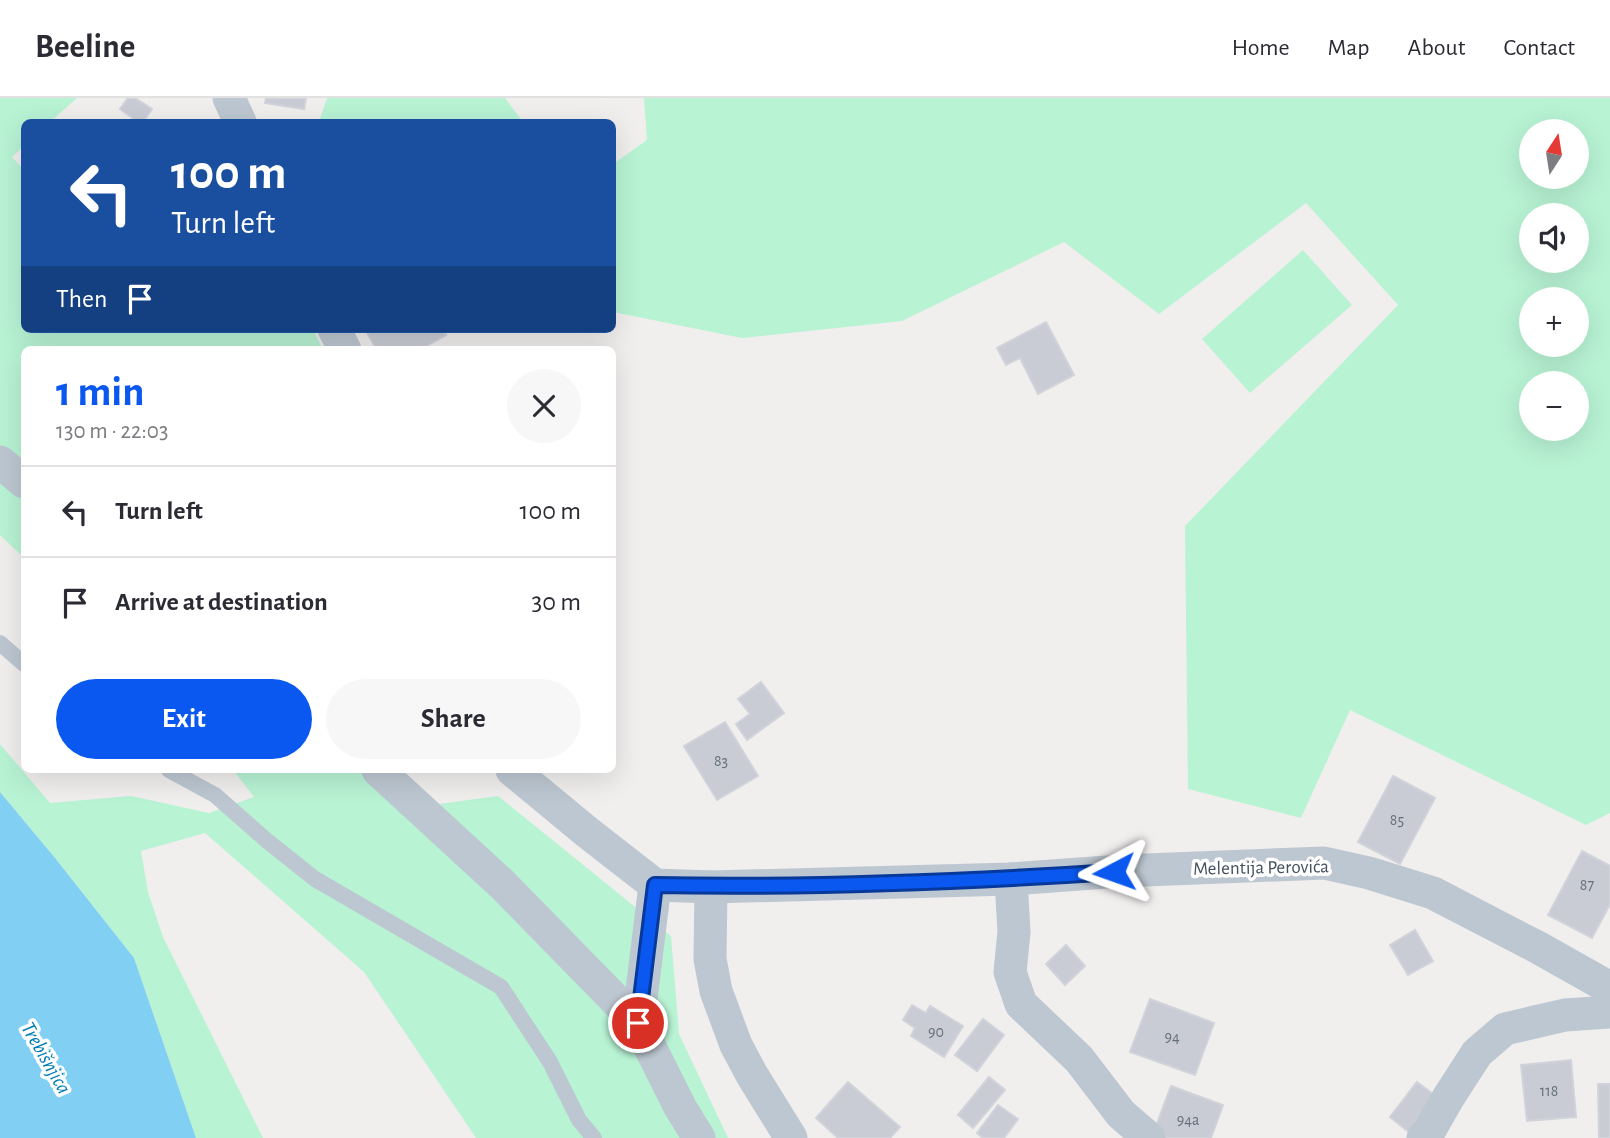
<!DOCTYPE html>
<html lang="en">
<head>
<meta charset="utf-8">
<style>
	body { margin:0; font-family:"Alegreya Sans",sans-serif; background:#f7f7f7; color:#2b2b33; height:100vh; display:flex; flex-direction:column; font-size:26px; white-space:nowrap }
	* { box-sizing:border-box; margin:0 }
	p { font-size:23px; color:#7c7c81 }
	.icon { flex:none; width:38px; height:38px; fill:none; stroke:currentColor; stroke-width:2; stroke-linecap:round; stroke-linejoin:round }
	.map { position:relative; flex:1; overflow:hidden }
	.side { position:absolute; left:21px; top:248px; width:595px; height:427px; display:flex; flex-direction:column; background:#fff; border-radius:10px; box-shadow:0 7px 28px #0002 }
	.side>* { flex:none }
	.hud { position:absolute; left:21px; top:21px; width:595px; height:214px; border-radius:10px; box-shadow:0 7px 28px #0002; background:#1a4fa0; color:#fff; overflow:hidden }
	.needle { width:46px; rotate:12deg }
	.fabs { position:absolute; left:1519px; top:21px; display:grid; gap:14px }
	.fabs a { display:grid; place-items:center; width:70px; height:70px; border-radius:50%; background:#fff; box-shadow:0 7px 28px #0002; font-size:35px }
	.pin { position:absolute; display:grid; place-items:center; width:60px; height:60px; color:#fff; margin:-30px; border:4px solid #fff; border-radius:50%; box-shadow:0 2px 7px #0007 }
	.me { position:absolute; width:77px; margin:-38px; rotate:266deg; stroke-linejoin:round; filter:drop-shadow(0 0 5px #0008) }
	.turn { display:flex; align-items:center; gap:24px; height:147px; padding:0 35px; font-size:32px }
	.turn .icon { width:91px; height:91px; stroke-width:2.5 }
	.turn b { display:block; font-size:49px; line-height:60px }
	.then { display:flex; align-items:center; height:66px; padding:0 35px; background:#0003; gap:14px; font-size:26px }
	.round { display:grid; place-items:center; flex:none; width:74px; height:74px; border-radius:37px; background:#f7f7f7 }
	.summary { display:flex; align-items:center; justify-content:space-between; height:119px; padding:0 35px }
	h1 { font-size:42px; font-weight:700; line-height:52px; color:#0a58ef }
	.primary-button { display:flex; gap:14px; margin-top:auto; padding:14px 35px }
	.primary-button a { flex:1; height:80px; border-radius:42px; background:#0a58ef; color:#fff; font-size:28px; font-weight:700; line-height:80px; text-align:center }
	.primary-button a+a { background:#f7f7f7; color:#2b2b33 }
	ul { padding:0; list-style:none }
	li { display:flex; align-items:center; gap:21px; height:91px; padding:0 35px; border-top:2px solid #e1e1e2 }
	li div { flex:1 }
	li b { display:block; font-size:26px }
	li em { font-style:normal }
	header { display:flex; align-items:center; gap:42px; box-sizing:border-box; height:98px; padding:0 35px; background:#fff; border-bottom:2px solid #e1e1e2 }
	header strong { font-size:33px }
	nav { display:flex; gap:38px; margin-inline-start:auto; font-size:24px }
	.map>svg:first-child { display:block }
	.green { fill:#b8f3d4; fill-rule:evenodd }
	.water { fill:#81d0f3 }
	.building { fill:#c9ccd4; stroke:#d1d3da; stroke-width:2 }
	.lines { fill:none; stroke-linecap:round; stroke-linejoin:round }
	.service { stroke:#bdc7d1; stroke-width:16 }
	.minor { stroke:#bdc7d1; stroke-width:33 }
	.route-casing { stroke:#06399b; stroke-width:18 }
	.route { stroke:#0a58ef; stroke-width:12 }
	.labels { text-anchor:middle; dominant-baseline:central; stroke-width:7; stroke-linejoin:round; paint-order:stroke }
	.number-label { font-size:16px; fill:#656e7b }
	.street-label { font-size:19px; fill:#444f5d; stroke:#fff }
	.water-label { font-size:21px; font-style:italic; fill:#007db4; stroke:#fff }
</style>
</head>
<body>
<header>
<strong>Beeline</strong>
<nav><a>Home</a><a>Map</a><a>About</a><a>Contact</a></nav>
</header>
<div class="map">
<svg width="1610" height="1040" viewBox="0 0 1610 1040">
	<rect width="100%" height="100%" fill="#f1eeee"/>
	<g class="green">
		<path d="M0 0H77L50 24H24V48L12 59 24 72V231H313L323 252H24V460L0 437Z"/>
		<path d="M327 0H505L523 24H319Z"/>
		<path d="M644 0H1610V715L1586 727 1350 612 1301 720 1188 691 1185 428 1398 207 1306 105 1159 216 1064 144 902 223 742 240 613 214V66L647 42ZM1577 33V79H1531V33ZM1577 117V163H1531V117ZM1577 201V247H1531V201ZM1577 285V331H1531V285Z"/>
		<path d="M1303 152 1352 207 1250 295 1202 241Z"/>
		<path d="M0 646 50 705 131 698 209 715 254 699 233 672H391L432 707 498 698 671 838 679 936 728 1040H476L364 874 205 735 141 753 148 794 163 839 263 1040H196L134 860 55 760 0 694Z"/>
	</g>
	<path class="water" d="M0 694 55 760 134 860 196 1040H0Z"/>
	<g class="building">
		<path d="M128 0H135L152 11 143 24H138L120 11Z"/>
		<path d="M266 0H306L304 11 265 5Z"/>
		<path d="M1046 224 1074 277 1038 296 1020 260 1006 267 997 250Z"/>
		<path d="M365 231H443L446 237 419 252H377Z"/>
		<path d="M761 584 784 615 747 642 736 626 750 616 738 601Z"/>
		<path d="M725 624 758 678 717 702 684 648Z"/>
		<path d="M1393 678 1435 700 1400 766 1358 744Z"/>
		<path d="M1582 753 1610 768V806L1592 840 1548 817Z"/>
		<path d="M1415 832 1433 863 1408 877 1390 847Z"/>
		<path d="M1066 847 1085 868 1065 887 1046 866Z"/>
		<path d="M1150 901 1214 925 1195 977 1130 954Z"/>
		<path d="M912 907 926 915 930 908 963 928 944 959 911 938 915 930 903 922Z"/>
		<path d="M983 921 1004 937 977 973 955 957Z"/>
		<path d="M1571 962 1576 1019 1527 1023 1521 967Z"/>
		<path d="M989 979 1005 992 973 1030 958 1017Z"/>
		<path d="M848 984 900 1029 890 1040H838L816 1020Z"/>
		<path d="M1417 984 1437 999 1410 1035 1390 1019Z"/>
		<path d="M1598 986H1610V1040H1599Z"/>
		<path d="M1171 988 1223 1007 1211 1040H1165L1153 1036Z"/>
		<path d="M998 1007 1018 1021 1004 1040H983L977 1035Z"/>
	</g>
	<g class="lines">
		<g class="service">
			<path d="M0 545 24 566"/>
			<path d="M169 672 215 697 266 742 315 781 501 889 550 964 579 1022 594 1040"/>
		</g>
		<g class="minor">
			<path d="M229 0 240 24"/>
			<path d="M334 231 345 252"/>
			<path d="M0 364 24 384"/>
			<path d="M378 672 502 786 638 925"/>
			<path d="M512 672 587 734 655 787 711 789 1011 781 1121 773 1324 765 1369 775 1433 795 1539 850 1610 890"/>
			<path d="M1011 781 1014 834 1010 874 1021 906 1079 961 1121 1016 1149 1040"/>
			<path d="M655 787 638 925 680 1009 699 1040"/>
			<path d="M711 789 710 861 716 893 736 947 752 977 791 1040"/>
			<path d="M1423 1040 1427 1037 1448 1000 1477 955 1505 931 1565 917 1610 914"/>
		</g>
	</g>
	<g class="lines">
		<g class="route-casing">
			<path id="route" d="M638 925 655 787C808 790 962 784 1114 774"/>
		</g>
		<use href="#route" class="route"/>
	</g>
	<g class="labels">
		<g class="number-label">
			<text x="721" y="663">83</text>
			<text x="1397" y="722">85</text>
			<text x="1587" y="787">87</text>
			<text x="936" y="934">90</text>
			<text x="1172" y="939">94</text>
			<text x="1549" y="993">118</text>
			<text x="1188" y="1022">94a</text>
		</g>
		<g class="street-label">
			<text transform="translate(1261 770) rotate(-1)">Melentija Perovića</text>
		</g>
		<g class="water-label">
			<text transform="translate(46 960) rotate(60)">Trebišnjica</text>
		</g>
	</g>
</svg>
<div class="fabs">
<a><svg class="needle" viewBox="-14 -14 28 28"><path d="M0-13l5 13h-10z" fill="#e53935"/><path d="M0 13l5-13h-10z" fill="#7c7c81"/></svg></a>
<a><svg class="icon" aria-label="sound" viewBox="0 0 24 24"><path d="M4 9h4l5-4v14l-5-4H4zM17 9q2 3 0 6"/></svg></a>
<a>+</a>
<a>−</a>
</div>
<div class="pin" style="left:638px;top:925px;background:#d93025"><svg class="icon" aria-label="arrive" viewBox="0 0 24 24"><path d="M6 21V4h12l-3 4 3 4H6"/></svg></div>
<svg class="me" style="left:1114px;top:774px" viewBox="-20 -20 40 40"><path d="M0-17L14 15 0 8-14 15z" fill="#0a58ef" stroke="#fff" stroke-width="4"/></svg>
<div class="hud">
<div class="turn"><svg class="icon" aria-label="left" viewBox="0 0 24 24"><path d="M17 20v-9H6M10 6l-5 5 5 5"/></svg><div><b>100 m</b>Turn left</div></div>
<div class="then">Then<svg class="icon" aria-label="arrive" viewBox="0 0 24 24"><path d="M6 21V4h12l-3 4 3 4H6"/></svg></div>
</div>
<section class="side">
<div class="summary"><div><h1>1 min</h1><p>130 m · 22:03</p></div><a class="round"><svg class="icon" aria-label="close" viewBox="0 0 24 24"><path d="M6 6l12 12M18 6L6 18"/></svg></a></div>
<ul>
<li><svg class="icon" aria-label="left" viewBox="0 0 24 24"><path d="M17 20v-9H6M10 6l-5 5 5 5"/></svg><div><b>Turn left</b></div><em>100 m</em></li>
<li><svg class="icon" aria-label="arrive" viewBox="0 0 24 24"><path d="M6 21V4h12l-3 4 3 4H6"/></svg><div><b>Arrive at destination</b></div><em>30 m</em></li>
</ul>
<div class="primary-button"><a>Exit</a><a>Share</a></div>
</section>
</div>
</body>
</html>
